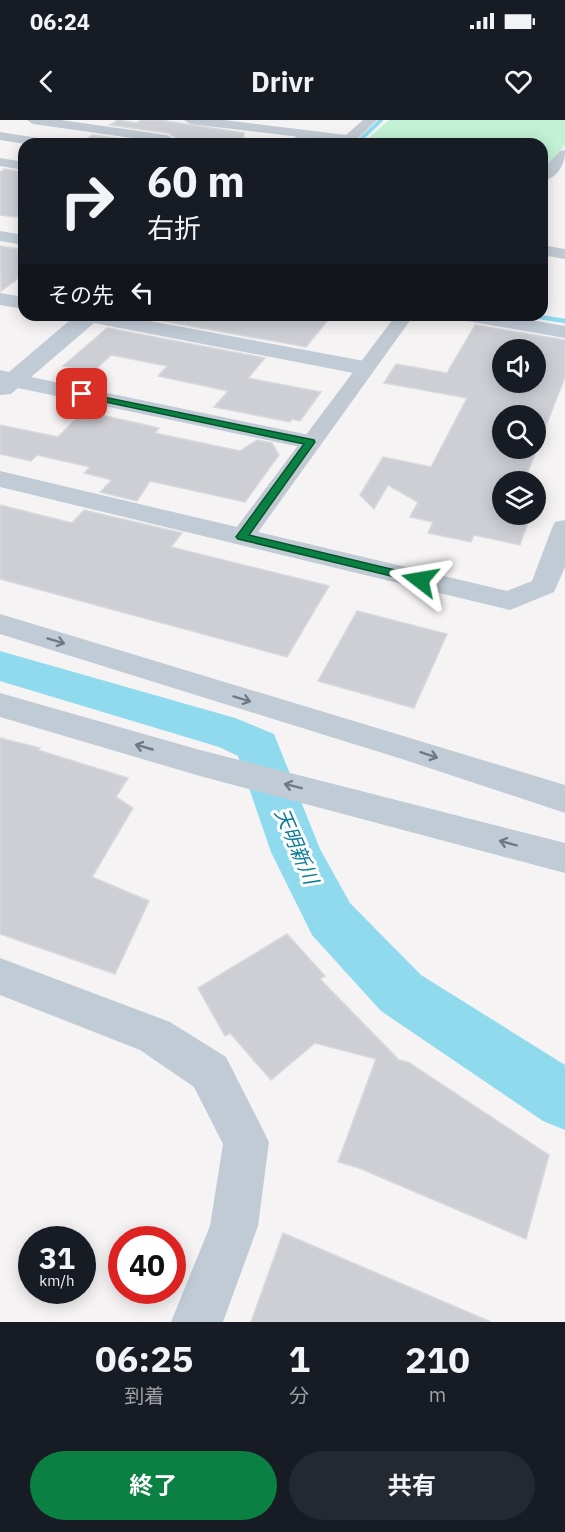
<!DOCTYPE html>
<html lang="ja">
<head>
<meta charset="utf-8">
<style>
	body { margin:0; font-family:"IBM Plex Sans","Noto Sans JP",sans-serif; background:#242831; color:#f1f3f6; height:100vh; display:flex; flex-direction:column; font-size:22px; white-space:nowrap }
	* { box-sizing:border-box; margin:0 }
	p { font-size:20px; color:#9ea1a6 }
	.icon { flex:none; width:33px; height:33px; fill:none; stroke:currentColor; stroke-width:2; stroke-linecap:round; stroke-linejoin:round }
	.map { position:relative; height:1202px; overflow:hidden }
	.side { display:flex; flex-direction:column; background:#171b24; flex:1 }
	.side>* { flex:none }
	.banner { position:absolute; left:18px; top:18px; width:530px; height:183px; border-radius:18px; box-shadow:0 3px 15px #0003; background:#171b24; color:#f1f3f6; overflow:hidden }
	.controls { position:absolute; left:492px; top:219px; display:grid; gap:12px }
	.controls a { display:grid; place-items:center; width:54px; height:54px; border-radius:50%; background:#171b24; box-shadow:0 3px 15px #0003; font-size:30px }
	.speed { position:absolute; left:18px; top:1106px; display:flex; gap:12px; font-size:30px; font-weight:700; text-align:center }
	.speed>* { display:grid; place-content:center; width:78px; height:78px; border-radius:50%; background:#171b24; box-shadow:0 3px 15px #0003; line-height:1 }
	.speed small { font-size:15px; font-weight:400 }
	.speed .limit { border:9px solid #d22; background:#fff; color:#111 }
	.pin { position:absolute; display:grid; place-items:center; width:51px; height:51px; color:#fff; margin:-26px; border-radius:12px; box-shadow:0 3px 9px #0006 }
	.me { position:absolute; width:66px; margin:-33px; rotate:284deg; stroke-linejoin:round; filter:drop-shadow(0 0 4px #0008) }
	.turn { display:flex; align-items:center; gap:21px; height:126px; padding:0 30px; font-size:27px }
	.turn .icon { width:78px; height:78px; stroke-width:2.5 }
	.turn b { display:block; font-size:42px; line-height:51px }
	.then { display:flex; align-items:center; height:57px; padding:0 30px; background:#0003; gap:12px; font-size:22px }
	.eta { display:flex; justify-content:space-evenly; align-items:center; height:102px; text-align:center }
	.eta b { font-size:36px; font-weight:700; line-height:42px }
	.action { display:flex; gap:12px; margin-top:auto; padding:12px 30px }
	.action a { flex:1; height:69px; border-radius:36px; background:#0b8043; color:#fff; font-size:24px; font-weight:700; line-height:69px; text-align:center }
	.action a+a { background:#242831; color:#f1f3f6 }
	.status { display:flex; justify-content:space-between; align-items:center; height:42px; padding:0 30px; background:#171b24; direction:ltr }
	.status svg { height:16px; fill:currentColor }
	header { display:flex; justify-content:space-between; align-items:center; height:78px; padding:0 30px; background:#171b24; font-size:27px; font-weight:700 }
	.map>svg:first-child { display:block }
	.green { fill:#c3f1d5 }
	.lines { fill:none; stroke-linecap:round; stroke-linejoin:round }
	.stream-far1 { stroke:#90daee; stroke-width:4 }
	.stream { stroke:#90daee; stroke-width:4.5 }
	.river { fill:#90daee; fill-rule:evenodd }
	.building { fill:#cdcfd5; stroke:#d7d9de; stroke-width:1.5; fill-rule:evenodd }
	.street { fill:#c1cad2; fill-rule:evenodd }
	.secondary { fill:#c1cbd6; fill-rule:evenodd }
	.oneway { stroke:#6e7984 }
	.route { fill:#0b8043; stroke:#07532c; stroke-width:1.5 }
	.labels { text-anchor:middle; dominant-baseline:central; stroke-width:6; stroke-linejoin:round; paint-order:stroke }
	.water-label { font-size:20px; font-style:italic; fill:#0c7c9b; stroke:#fff }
</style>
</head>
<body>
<div class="status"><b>06:24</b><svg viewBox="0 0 49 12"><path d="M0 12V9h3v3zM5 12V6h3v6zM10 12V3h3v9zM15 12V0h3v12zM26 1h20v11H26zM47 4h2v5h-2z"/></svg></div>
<header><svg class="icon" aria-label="back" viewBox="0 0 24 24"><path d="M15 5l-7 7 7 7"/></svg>Drivr<svg class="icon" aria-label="heart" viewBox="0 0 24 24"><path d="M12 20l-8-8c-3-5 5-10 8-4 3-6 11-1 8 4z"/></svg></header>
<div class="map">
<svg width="565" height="1202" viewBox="0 0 565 1202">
	<rect width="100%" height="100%" fill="#f5f3f3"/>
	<path class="green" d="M389 0H565V25L544 50 542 49V24L363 23Z"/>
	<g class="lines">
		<path class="stream-far1" d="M360 20 381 0"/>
		<path class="stream" d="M527 195 565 201"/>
		<path class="river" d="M0 531 235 598 274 614 320 729 350 783 421 855 565 945V1010L543 1001 381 891 312 815 271 732 238 636 219 627 0 561Z"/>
	</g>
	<g class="building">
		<path d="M118 0 136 3 142 0H160L244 13 243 24H170L176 18 168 13 110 5Z"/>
		<path d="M93 15 158 24H78Z"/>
		<path d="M5 49 24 52V92L16 97 0 95V52Z"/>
		<path d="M0 126 24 130V154L1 171Z"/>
		<path d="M130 195H332L306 227Z"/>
		<path d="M475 205 565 220V257L524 362H502V394H531L520 425 474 415 471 422 428 413 433 402 410 397 418 382 388 365 374 389 360 375 383 337 431 347 467 278 384 263 396 244 447 253ZM502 230H536V262H502ZM502 296H536V328H502Z"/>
		<path d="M107 208 265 238 248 258 321 272 300 301 292 299 290 302 214 287 228 271 158 256 167 246 111 235 93 252 63 246Z"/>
		<path d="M83 291 159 308 155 313 240 331 257 320 272 323 279 335 245 382 150 361 137 381 100 372 112 360 84 353 90 347 37 335 31 341 0 334V305L58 317Z"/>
		<path d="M0 385 72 403 84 390 182 413 171 427 329 466 287 537 0 459Z"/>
		<path d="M357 491 447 514 414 588 318 561Z"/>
		<path d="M0 618 40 628 38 630 128 658 116 677 133 688 92 757 149 781 115 854 0 814Z"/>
		<path d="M287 814 325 856 320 859 399 940 408 942 549 1035 526 1119 359 1048 338 1042 376 939 315 923 271 960 230 913 225 916 198 868Z"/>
		<path d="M283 1113 491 1202H251Z"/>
	</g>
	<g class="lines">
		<g class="street">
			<path d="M27 0H61L167 15 174 19 167 23 33 4Z"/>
			<path d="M184 0H224L346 15 363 0H377L356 20 359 24 190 4Z"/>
			<path d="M0 12 50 20 57 24H25L0 20Z"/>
			<path d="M565 30C565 45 558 58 542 61V50L560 31Z"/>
			<path d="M0 38 24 42V50L0 46Z"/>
			<path d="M542 125 565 129V139L542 135Z"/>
			<path d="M396 195H414L251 422 242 424 233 422 230 417 233 412Z"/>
		</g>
		<g class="secondary">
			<path d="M305 10 312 14 302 24H286Z"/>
			<path d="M0 111 24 115V125L0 121Z"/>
			<path d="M0 173 24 177V189L0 185Z"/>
			<path d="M76 195H118L364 241 372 243 375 248 372 253 364 255 94 203 31 257 319 317 322 322 319 327 310 329 18 268 11 274 0 275V250L9 252Z"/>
			<path d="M457 195H502L565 206V218L467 201 460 199Z"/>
			<path d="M0 351 507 471 532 461 552 408 555 402 565 400V447L554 472 510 490 0 367Z"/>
			<path d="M0 494 565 665V693L405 640 0 514Z"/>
			<path d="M0 573 200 630 565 723V753L200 656 0 597Z"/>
			<path d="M0 838 170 902 226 937 269 1022 258 1106 223 1202H171L210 1106 223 1024 194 967 140 930 0 875Z"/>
		</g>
	</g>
	<defs><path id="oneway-shaft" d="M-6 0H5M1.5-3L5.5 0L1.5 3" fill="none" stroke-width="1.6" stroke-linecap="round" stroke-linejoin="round" transform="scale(1.5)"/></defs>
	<g class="oneway">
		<use href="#oneway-shaft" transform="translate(56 521) rotate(17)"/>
		<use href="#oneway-shaft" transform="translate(242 579) rotate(17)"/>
		<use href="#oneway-shaft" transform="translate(144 627) rotate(-164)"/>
		<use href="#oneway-shaft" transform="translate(429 635) rotate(18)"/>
		<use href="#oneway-shaft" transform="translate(293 666) rotate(-166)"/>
		<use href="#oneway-shaft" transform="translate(508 723) rotate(-165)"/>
	</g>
	<path class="route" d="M79 272 314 320 315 322 249 415 420 456 426 460 420 463 238 419 236 417 304 324 82 277 77 274Z"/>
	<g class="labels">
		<g class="water-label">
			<text transform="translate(297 726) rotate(67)">天明新川</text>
		</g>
	</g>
</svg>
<div class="controls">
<a><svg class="icon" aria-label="sound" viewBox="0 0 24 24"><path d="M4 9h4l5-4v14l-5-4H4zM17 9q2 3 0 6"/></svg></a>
<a><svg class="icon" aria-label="search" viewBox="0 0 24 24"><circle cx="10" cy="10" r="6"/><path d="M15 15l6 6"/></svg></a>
<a><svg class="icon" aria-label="layers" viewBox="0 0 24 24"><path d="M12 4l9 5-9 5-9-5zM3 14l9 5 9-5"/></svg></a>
</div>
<div class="speed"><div>31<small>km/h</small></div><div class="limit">40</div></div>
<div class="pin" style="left:82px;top:274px;background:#d93025"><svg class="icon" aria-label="arrive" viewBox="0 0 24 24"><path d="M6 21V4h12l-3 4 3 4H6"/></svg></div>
<svg class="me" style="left:420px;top:460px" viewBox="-20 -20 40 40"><path d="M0-17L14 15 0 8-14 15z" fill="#0b8043" stroke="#fff" stroke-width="4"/></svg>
<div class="banner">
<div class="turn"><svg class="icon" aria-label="right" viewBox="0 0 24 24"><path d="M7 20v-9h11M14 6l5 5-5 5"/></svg><div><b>60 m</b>右折</div></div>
<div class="then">その先<svg class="icon" aria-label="left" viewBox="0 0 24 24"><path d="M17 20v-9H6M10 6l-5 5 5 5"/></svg></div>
</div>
</div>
<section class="side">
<div class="eta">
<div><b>06:25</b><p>到着</p></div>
<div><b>1</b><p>分</p></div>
<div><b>210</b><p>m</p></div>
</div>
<div class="action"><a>終了</a><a>共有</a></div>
</section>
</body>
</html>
